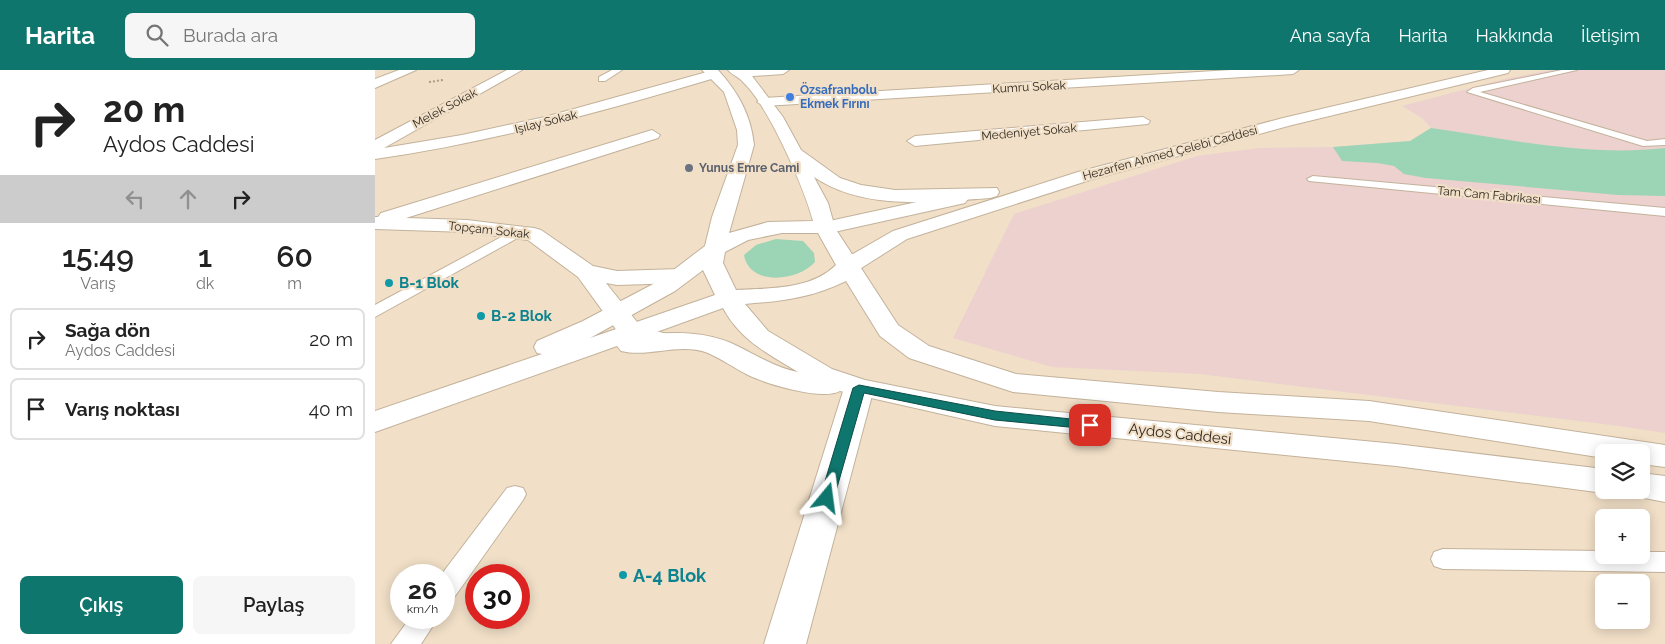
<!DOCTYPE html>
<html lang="tr">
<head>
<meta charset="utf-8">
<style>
	body { margin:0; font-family:Raleway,sans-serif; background:#f6f6f6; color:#222; height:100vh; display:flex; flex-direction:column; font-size:19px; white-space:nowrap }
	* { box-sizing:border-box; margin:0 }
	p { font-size:16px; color:#767676 }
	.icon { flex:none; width:28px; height:28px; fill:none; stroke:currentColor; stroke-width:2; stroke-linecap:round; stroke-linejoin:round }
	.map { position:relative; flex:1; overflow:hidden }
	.panel { display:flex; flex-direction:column; background:#fff; width:375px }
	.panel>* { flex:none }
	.top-card { background:#fff; color:#222; overflow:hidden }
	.buttons { position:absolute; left:1220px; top:374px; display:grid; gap:10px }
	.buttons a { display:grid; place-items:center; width:55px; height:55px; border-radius:8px; background:#fff; box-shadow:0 2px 12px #0003; font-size:25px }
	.speed { position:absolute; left:15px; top:494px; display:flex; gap:10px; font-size:25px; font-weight:700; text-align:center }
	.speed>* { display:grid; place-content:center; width:65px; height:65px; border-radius:50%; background:#fff; box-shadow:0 2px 12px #0003; line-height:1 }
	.speed small { font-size:12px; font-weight:400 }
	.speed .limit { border:8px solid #d22; background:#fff; color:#111 }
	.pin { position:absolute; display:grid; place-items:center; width:42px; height:42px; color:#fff; margin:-21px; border-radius:10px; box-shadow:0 2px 8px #0006 }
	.me { position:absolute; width:55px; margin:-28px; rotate:16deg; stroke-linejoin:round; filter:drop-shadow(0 0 4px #0008) }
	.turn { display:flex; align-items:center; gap:18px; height:105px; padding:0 20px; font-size:22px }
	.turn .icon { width:65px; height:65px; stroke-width:2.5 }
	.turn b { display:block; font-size:35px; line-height:42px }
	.lanes { display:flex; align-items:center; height:48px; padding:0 20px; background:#0003; justify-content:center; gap:25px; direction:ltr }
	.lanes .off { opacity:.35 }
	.eta { display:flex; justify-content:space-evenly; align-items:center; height:85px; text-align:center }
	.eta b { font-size:30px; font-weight:600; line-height:35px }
	.primary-button { display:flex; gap:10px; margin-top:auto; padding:10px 20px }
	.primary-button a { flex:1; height:58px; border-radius:8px; background:#0f766e; color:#fff; font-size:20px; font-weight:600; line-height:58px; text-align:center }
	.primary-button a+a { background:#f6f6f6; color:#222 }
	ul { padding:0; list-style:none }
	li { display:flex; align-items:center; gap:15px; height:62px; margin:0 10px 8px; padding:0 10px; border:2px solid #e0e0e0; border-radius:8px }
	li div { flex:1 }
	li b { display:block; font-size:19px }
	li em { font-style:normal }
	header { display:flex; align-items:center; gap:30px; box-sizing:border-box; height:70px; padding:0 25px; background:#0f766e; color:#fff }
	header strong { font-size:24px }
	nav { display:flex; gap:28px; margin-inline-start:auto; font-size:18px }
	.search { width:350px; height:45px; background:#f6f6f6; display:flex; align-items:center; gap:12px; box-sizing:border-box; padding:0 18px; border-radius:8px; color:#767676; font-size:19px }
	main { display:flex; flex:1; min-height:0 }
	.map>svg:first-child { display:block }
	.industrial { fill:#ecd1cf }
	.green { fill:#9cd5b5 }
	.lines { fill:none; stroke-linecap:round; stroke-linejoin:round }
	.service-casing { stroke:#c3b29b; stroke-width:2 }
	.minor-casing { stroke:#c3b29b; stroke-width:2 }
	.tertiary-casing { stroke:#c3b29b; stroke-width:2 }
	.primary-casing { stroke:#c3b29b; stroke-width:2 }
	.path { stroke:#aa9c8a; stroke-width:2; stroke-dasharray:2 2; stroke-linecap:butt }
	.service { fill:#fff; fill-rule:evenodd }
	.minor { fill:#fff; fill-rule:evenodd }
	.tertiary { fill:#fff; fill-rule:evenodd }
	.primary { fill:#fff; fill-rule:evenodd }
	.route { fill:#0f766e; stroke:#0a4d48 }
	.shop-dot { fill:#3f7fe0; stroke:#f1dfc7; stroke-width:2 }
	.worship-dot { fill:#6b7280; stroke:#f1dfc7; stroke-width:2 }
	.culture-dot { fill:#0f9aa8; stroke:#f1dfc7; stroke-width:2 }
	.labels { text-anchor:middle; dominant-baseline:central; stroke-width:4.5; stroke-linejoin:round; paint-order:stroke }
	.far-street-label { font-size:12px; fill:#2f2920; stroke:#f1dfc7 }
	.far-shop-label { font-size:12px; font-weight:bold; fill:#366cbe; stroke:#f1dfc7; text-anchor:start }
	.far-worship-label { font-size:12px; font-weight:bold; fill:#5b616d; stroke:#f1dfc7; text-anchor:start }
	.culture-label { font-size:15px; font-weight:bold; fill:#0d838f; stroke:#f1dfc7; text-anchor:start }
	.street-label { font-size:15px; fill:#2f2920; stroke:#f1dfc7 }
	.near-culture-label { font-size:18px; font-weight:bold; fill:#0d838f; stroke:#f1dfc7; text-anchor:start }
</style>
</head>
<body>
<header>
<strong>Harita</strong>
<div class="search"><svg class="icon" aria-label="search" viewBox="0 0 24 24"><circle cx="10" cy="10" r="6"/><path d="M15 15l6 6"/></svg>Burada ara</div>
<nav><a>Ana sayfa</a><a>Harita</a><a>Hakkında</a><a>İletişim</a></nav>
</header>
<main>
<section class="panel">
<div class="top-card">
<div class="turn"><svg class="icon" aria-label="right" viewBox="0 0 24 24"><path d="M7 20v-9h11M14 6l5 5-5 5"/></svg><div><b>20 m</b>Aydos Caddesi</div></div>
<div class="lanes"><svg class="icon off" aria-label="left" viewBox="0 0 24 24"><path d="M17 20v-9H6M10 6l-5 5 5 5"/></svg><svg class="icon off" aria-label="ahead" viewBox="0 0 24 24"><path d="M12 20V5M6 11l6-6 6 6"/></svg><svg class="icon" aria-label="right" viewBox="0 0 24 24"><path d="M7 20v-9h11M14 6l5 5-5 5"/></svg></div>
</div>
<div class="eta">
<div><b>15:49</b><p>Varış</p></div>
<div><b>1</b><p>dk</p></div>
<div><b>60</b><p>m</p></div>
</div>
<ul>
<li><svg class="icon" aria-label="right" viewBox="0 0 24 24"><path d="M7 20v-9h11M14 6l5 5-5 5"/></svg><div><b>Sağa dön</b><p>Aydos Caddesi</p></div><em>20 m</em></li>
<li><svg class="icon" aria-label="arrive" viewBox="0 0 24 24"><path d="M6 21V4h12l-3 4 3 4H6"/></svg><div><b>Varış noktası</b></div><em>40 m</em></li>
</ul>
<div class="primary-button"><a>Çıkış</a><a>Paylaş</a></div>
</section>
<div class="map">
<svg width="1290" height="574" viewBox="0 0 1290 574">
	<rect width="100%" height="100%" fill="#f1dfc7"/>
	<path class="industrial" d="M1176 0H1290V363L1244 356 825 304 677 297 578 268 639 144 822 86 885 78 958 77 1035 71 1056 58 1047 48 1027 36 1130 9Z"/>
	<g class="green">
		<path d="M1056 58C1133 69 1212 87 1290 78V126L1243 125 1051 108 1029 104 1019 96 1002 93 967 91 958 77 1035 71Z"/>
		<path d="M401 169 428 171 439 183 440 192C422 212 374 216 369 185L381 175Z"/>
	</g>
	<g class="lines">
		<g class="service-casing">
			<g id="service">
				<path d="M237 0H247L230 11H224V7Z"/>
				<path d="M1187 0H1202L1105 22 1272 71 1290 69V75L1268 76 1092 22 1098 18Z"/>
				<path d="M938 106 1290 138V146L934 111 932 109Z"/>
				<path d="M143 158 148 159 150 162 148 165 0 247V235Z"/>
				<path d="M140 416 148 418 151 424 148 430 78 529 69 532V505H66L132 418Z"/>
				<path d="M1068 479 1229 481V485H1266V482H1290V502L1068 499 1059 496 1056 489 1059 482Z"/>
				<path d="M35 548H63L46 574H16Z"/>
			</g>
		</g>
		<g class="minor-casing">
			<g id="minor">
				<path d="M24 0H41L0 18V9Z"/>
				<path d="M132 0H147L9 78 87 65 170 47 339 0 345 4 343 7C230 41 117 72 0 89V70Z"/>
				<path d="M362 0H414L408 4 365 7 359 3Z"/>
				<path d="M856 0H924L918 4 389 36 382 32 389 28Z"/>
				<path d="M768 47 775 51 773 54 540 76 532 71 540 66Z"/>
				<path d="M277 60 285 65 283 68 31 148 92 150 159 158 166 160 218 196 242 201 305 199 313 201 317 206 313 211 305 213 242 215 231 213 266 257 292 264 296 270 292 276 283 278 248 269 203 207 153 170 92 162 0 159V147H3L6 143Z"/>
				<path d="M484 309 494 312 499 318 431 574H389L469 318 474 312Z"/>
			</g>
		</g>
		<g class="tertiary-casing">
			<g id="tertiary">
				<path d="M1113 0H1135L1133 3 917 55 715 110 532 169 480 202 472 204 464 202 461 197 464 192 518 161 703 102 908 48Z"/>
				<path d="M583 123 590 125 593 129 590 133 450 164 443 162 440 158 443 154 450 152Z"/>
			</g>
		</g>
		<g class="primary-casing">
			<g id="primary">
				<path d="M327 0H343C363 22 376 45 379 75L354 163 393 152 438 151C429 117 393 35 368 12 364 7 357 5 353 0H367L377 6 408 47 426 80 465 108 486 115 520 120 622 118 624 122 622 126 615 128C558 132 489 141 439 107L453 133 460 158 523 255 554 276 641 304 843 322 994 331 1290 375V397L1266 394V382H1229V388L994 351 843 342 638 322 534 288 505 266 471 211C436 228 408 231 370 234L393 261 457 299 490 310 620 336 1021 374 1229 399V420H1240L1229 423 1021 396 620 356 465 321C447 331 392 314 373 305 359 298 347 289 333 283 304 272 274 288 246 281L242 276 0 362V341L167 284 162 283 159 277 162 271 208 251 284 211 330 176 337 147 363 75 362 60 349 22ZM407 163H443L461 195C436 220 394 218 361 220L348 193 350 182 373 170ZM328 200 340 225 215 268 300 221ZM348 238C366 271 392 283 423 302 398 297 378 283 356 273 330 262 303 262 276 264Z"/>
				<path d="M1266 403 1290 406V432L1254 425 1251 420H1266Z"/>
			</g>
		</g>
		<path class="path" d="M54 12 68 10"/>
		<use href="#service" class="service"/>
		<use href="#minor" class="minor"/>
		<use href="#tertiary" class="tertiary"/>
		<use href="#primary" class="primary"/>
	</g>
	<path class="route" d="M484 315 620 341 715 351 722 355 715 359 620 350 489 323 459 428 457 432H447L445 428 478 318Z"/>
	<circle class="shop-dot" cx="415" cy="27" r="5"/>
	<circle class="worship-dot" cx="314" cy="98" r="5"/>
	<g class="culture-dot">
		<circle cx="14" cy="213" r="5"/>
		<circle cx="106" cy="246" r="5"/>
		<circle cx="248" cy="505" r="5"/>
	</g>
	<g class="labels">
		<g class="far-street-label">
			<text transform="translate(654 17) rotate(-3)">Kumru Sokak</text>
			<text transform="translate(70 38) rotate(-28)">Melek Sokak</text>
			<text transform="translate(171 52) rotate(-14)">Işılay Sokak</text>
			<text transform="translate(654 62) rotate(-5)">Medeniyet Sokak</text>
			<text transform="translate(795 83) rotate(-15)">Hezarfen Ahmed Çelebi Caddesi</text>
			<text transform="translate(1114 125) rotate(5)">Tam Cam Fabrikası</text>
			<text transform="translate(114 160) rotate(6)">Topçam Sokak</text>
		</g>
		<g class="far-shop-label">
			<text x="425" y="20">Özsafranbolu<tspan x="425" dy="14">Ekmek Fırını</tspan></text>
		</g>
		<g class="far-worship-label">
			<text x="324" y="98">Yunus Emre Cami</text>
		</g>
		<g class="culture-label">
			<text x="24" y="213">B-1 Blok</text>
			<text x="116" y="246">B-2 Blok</text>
		</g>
		<g class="street-label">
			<text transform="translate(805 364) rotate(6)">Aydos Caddesi</text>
		</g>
		<g class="near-culture-label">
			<text x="258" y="505">A-4 Blok</text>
		</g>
	</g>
</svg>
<div class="buttons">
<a><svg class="icon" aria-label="layers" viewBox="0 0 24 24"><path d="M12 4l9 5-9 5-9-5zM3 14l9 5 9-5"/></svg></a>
<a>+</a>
<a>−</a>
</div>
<div class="speed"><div>26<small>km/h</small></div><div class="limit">30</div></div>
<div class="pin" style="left:715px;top:355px;background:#d93025"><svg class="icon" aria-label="arrive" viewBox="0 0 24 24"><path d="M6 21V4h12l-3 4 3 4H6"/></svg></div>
<svg class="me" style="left:452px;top:428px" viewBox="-20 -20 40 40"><path d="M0-17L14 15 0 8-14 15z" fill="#0f766e" stroke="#fff" stroke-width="4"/></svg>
</div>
</main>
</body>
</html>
